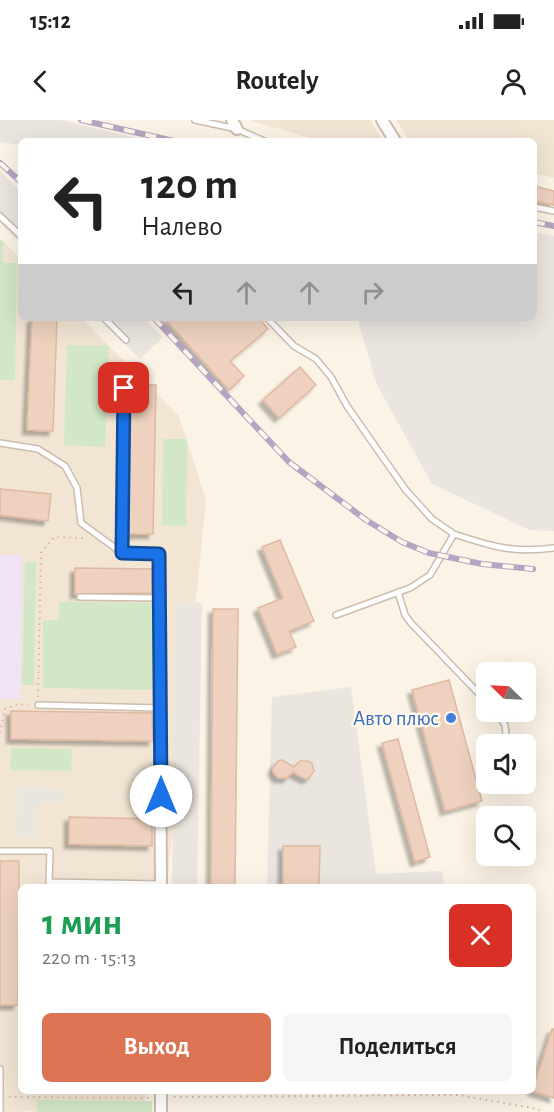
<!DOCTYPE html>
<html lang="ru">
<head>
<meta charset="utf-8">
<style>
	body { margin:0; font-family:"Alegreya Sans",sans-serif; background:#f6f6f6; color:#222; height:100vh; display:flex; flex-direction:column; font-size:22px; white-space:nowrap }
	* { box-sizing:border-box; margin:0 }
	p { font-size:20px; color:#767676 }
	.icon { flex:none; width:33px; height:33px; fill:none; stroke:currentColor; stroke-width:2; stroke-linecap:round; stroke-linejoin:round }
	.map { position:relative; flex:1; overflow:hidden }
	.sheet { position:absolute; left:18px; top:764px; width:518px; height:210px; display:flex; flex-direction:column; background:#fff; border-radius:9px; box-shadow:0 6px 24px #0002 }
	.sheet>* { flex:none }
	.hud { position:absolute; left:18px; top:18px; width:519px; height:183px; border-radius:9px; box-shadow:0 6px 24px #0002; background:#fff; color:#222; overflow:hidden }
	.needle { width:39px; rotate:294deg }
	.tools { position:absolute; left:476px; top:542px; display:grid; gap:12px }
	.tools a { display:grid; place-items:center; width:60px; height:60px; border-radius:9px; background:#fff; box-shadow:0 6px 24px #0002; font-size:30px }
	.pin { position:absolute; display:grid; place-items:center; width:51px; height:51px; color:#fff; margin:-26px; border-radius:12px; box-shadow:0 3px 9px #0006 }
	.me { position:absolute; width:66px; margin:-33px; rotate:0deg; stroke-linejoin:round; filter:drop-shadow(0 0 4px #0008) }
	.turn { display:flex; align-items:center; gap:21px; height:126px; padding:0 24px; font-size:27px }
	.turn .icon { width:78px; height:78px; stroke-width:2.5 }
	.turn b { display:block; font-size:42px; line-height:51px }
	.lanes { display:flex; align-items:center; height:57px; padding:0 24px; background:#0003; justify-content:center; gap:30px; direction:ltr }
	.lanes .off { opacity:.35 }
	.round { display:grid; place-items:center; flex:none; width:63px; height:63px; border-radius:9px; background:#f6f6f6 }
	.summary { display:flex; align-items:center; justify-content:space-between; height:102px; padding:0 24px }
	h1 { font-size:36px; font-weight:700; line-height:45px; color:#1e9e55 }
	.button { display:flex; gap:12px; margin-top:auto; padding:12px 24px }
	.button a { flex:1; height:69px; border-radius:9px; background:#dc7453; color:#fff; font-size:24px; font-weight:700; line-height:69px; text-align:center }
	.button a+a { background:#f6f6f6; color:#222 }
	.status { display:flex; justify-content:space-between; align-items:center; height:42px; padding:0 30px; background:#fff; direction:ltr }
	.status svg { height:16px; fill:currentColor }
	header { display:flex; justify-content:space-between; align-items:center; height:78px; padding:0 24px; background:#fff; font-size:27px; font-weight:700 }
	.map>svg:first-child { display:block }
	.residential { fill:#f2e5d4 }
	.industrial { fill:#ebe5df }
	.education { fill:#f0e2f7 }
	.green { fill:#d2e7c5 }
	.building { fill:#eed2bf; stroke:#dfbaa0; stroke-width:1.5; filter:url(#shadow) }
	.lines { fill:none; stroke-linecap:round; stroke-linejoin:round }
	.lane-casing { stroke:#cdbdaf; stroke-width:8 }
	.street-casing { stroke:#cdbdaf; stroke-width:14 }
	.path { stroke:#d3b6a2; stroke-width:2; stroke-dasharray:1.5 4.5; stroke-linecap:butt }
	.lane { stroke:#fff; stroke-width:5 }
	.street { stroke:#fff; stroke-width:10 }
	.rail-casing { stroke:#b6a4c3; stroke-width:6 }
	.rail { stroke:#fef7eb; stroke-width:4; stroke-dasharray:11; stroke-linecap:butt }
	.route-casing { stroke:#114b97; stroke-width:15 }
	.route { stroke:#1a73e8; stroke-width:10 }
	.shop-dot { fill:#3f7fe0; stroke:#fef7eb; stroke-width:2 }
	.labels { text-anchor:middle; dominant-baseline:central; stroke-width:5; stroke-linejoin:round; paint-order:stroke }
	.shop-label { font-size:21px; fill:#366cbe; stroke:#fef7eb; text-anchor:end }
</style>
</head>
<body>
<div class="status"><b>15:12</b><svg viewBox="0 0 49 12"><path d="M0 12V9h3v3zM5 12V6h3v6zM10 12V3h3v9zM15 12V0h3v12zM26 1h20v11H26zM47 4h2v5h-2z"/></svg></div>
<header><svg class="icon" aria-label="back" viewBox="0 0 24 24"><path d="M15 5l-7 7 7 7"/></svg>Routely<svg class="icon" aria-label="person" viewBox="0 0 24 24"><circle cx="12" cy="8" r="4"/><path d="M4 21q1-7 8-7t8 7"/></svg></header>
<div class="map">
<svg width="554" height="992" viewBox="0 0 554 992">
	<defs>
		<filter id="shadow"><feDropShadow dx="-4.5" dy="4.5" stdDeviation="1.5" flood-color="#0004"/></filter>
	</defs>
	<rect width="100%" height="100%" fill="#fbf3e5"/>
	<g class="residential">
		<path d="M249 0H370L383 21H320Z"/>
		<path d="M396 0H554V58L534 53V21H409Z"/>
		<path d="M0 118 21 139V198H81L179 296 206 380 167 766H21V970L146 971 144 989 0 992Z"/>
	</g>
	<g class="industrial">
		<path d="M0 0H60L149 21H21V25L0 22Z"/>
		<path d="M0 51 21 72V124L0 103Z"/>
		<path d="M534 112 554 116V411L530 410 432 364 377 265 357 198H534Z"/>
		<path d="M98 198H144L163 217 140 239Z"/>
		<path d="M175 482 202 483 197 766H172Z"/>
		<path d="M351 567 376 754 442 751 444 766H267L272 577Z"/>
		<path d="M18 668 63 669V683H38L37 718H17Z"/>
	</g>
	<path class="education" d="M0 435H22L20 578 0 579Z"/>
	<g class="green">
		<path d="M0 121H3V143H17L15 260H0Z"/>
		<path d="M67 225 109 226 105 327 64 325Z"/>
		<path d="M163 319H187L186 406 162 405Z"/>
		<path d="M25 442H36L34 565H22Z"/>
		<path d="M59 482 153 483 152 570 43 568V501L59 500Z"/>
		<path d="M11 628 72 629 71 651 10 650Z"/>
		<path d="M37 980 152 981V992H37Z"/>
	</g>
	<g class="building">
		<path d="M534 66 554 71V85L534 81Z"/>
		<path d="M32 198H57L53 311 27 310Z"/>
		<path d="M164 198H259L268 209 230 241 244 256 229 270Z"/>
		<path d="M300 247 316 265 279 298 263 280Z"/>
		<path d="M130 265H156L153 414H127Z"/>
		<path d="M0 369 51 374 48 401 0 395Z"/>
		<path d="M280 420 314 501 289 511 296 527 277 534 258 488 283 478 262 427Z"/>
		<path d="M75 448 152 449V473L75 474Z"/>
		<path d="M213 489H238L235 766H211Z"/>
		<path d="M449 560 482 681 445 691 412 570Z"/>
		<path d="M11 591 152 593 153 621 11 619Z"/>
		<path d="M398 619 430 737 415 742 382 623Z"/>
		<path d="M282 640 294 647 300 641H308L312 643 314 651 309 658 305 659 293 652 287 658H278L273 652V648L278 641Z"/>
		<path d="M69 697 152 699V726L69 724Z"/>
		<path d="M283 726H320L319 766H283Z"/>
		<path d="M0 741H19L18 885H0Z"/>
		<path d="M552 909H554V978L532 971Z"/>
	</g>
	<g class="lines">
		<g class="lane-casing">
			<g id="lane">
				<path d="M195 0 237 9 264 21"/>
				<path d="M534 87 554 91"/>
				<path d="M0 96 21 116"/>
				<path d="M104 198 126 220"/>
				<path d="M267 198 294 226 316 239 331 257 347 286 405 369 432 399 454 414"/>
				<path d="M0 323 38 329 65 346 77 368 81 403 122 433 159 434"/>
				<path d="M122 433 124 268"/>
				<path d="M398 472 405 495 411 503 486 581"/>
				<path d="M80 477 160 478"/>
				<path d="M336 495 410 468 430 455 454 414C493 427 513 433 554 428"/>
				<path d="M38 585 160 588"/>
				<path d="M496 591 505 605 507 624"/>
				<path d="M508 663 509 669"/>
				<path d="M0 731H50L49 762 161 764"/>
				<path d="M0 949V992"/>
			</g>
		</g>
		<g class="street-casing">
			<g id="street">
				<path d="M232 0 237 9"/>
				<path d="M382 0 395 21"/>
				<path d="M159 434 161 766"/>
				<path d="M161 970V992"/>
			</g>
		</g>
		<g class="path">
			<path d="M38 577 41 433 54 417 84 418"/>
			<path d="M0 613 5 589 18 584 28 585"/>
			<path d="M9 977 150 978"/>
			<path d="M174 977 459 975 532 988 544 992"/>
		</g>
		<use href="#lane" class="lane"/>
		<use href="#street" class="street"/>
		<g class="rail-casing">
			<g id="rail">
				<path d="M81 0 174 21"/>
				<path d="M0 43 21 62"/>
				<path d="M534 102 554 106"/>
				<path d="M154 198 289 342 366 400 402 422 429 433 482 444 533 449"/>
			</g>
		</g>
		<use href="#rail" class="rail"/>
	</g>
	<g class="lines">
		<g class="route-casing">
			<path id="route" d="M124 268 122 433 159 434 161 676"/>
		</g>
		<use href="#route" class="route"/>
	</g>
	<circle class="shop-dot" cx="451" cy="598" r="6"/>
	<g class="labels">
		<g class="shop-label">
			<text x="439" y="598">Авто плюс</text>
		</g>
	</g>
</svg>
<div class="tools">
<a><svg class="needle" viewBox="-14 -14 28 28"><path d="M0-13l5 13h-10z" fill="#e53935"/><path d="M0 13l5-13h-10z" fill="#767676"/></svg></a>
<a><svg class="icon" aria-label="sound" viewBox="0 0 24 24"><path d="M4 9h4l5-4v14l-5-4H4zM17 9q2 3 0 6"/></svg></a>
<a><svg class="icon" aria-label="search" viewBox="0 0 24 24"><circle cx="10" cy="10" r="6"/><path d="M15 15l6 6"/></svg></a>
</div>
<div class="pin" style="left:124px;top:268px;background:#d93025"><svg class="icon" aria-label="arrive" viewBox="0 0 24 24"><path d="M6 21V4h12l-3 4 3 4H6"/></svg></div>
<svg class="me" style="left:161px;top:676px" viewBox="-20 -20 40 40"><circle r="19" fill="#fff"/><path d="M0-13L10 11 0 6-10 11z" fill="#1a73e8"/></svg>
<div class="hud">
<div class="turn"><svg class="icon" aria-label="left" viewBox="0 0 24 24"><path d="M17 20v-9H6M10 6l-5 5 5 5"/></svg><div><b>120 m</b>Налево</div></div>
<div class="lanes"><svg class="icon" aria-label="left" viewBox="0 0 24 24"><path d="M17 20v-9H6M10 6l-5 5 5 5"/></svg><svg class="icon off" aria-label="ahead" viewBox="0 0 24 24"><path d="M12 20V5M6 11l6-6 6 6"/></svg><svg class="icon off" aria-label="ahead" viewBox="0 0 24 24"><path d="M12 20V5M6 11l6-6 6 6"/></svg><svg class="icon off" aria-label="right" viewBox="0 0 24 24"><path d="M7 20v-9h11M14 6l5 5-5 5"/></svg></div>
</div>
<section class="sheet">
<div class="summary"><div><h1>1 мин</h1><p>220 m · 15:13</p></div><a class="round" style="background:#d93025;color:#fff"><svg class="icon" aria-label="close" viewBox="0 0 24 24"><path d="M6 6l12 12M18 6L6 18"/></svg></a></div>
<div class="button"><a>Выход</a><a>Поделиться</a></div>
</section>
</div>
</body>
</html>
